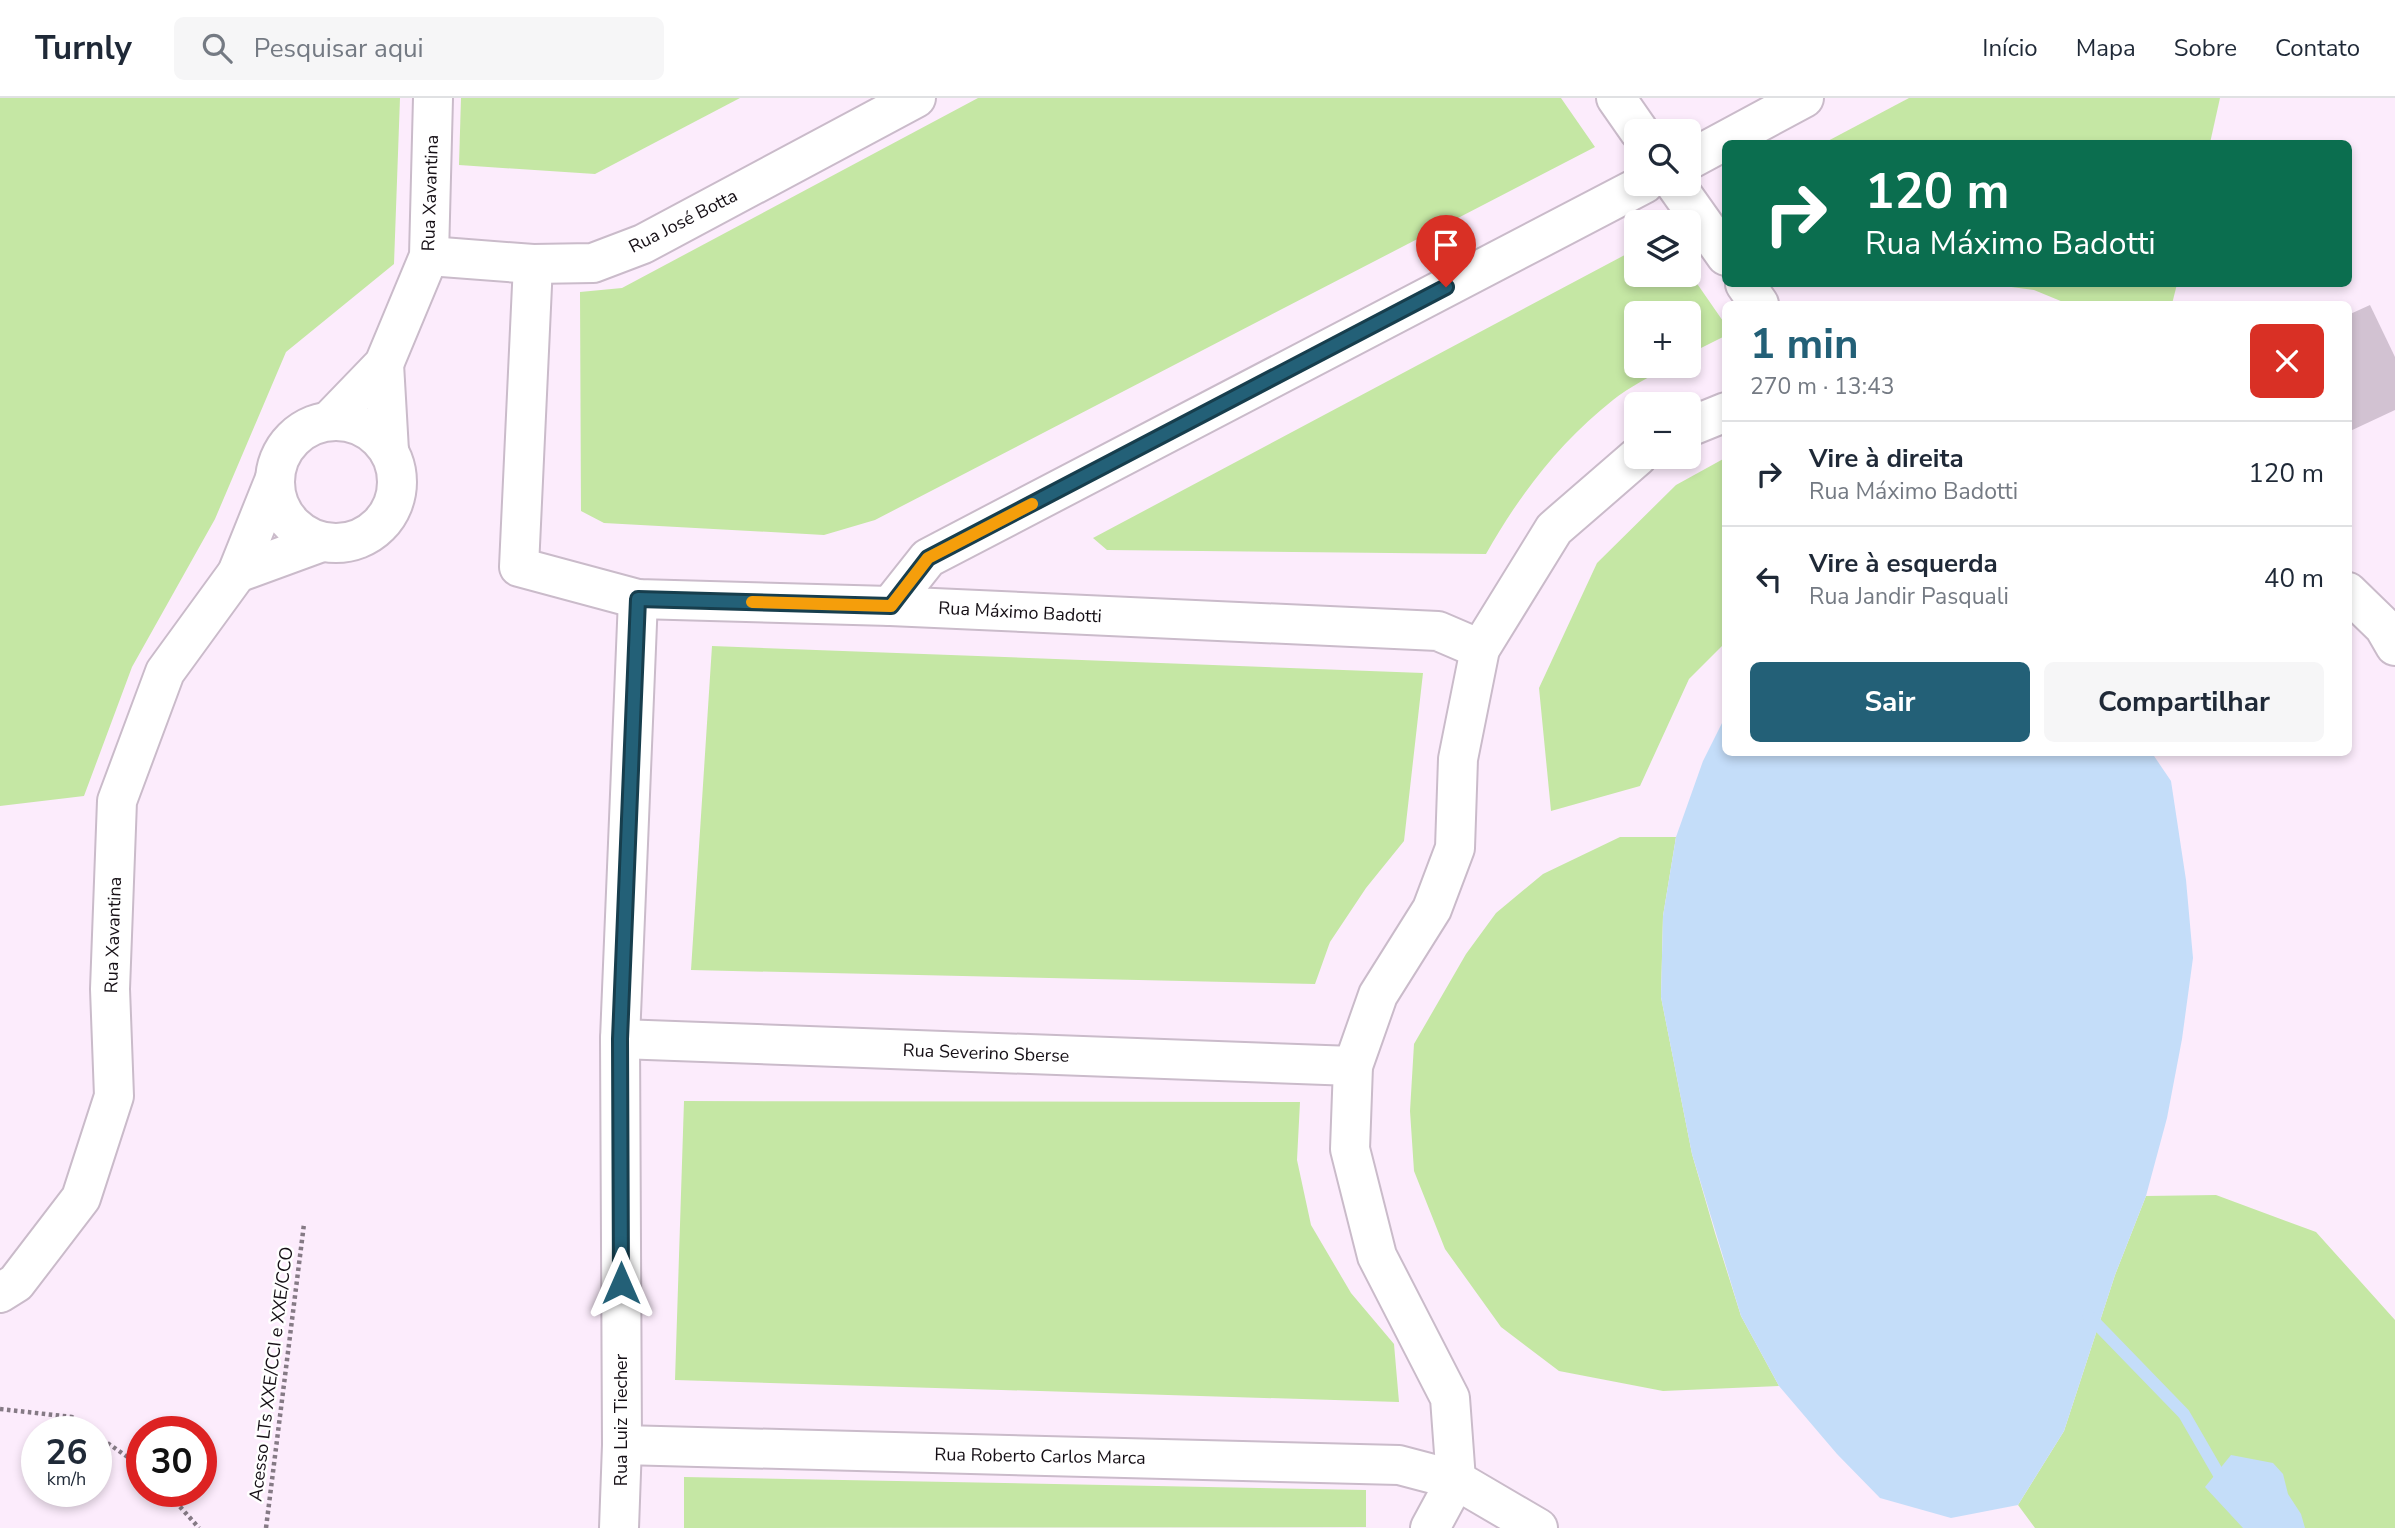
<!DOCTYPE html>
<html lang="pt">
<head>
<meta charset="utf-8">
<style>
	body { margin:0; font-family:"Nunito Sans",sans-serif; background:#f6f6f7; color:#1f2937; height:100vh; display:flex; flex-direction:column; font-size:26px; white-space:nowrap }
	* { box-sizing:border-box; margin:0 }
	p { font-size:23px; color:#747a83 }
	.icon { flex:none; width:38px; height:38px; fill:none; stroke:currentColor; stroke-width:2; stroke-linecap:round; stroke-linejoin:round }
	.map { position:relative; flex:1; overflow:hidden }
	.drawer { position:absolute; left:1722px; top:203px; width:630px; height:455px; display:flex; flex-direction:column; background:#fff; border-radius:10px; box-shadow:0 4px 10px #0003 }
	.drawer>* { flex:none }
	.top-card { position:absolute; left:1722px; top:42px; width:630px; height:147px; border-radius:10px; box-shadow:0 4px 10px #0003; background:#0b6e4f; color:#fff; overflow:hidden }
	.controls { position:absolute; left:1624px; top:21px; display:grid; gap:14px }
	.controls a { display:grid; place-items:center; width:77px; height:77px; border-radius:10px; background:#fff; box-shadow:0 4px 10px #0003; font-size:35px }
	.speed { position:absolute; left:21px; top:1318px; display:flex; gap:14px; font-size:35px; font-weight:700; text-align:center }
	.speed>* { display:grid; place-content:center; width:91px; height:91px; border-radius:50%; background:#fff; box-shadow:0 4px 10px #0003; line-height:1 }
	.speed small { font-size:18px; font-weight:400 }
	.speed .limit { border:10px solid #d22; background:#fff; color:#111 }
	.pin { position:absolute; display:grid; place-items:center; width:60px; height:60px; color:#fff; margin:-72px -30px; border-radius:50% 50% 50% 0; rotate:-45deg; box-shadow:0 0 7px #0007 }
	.pin .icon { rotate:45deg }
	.me { position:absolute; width:77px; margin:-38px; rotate:0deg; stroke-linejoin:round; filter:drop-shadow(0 0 5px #0008) }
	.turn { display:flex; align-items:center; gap:24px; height:147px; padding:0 28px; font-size:32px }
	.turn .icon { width:91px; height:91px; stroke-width:2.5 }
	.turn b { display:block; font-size:49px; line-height:60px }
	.round { display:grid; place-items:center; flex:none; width:74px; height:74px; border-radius:10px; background:#f6f6f7 }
	.head { display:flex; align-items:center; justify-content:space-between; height:119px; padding:0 28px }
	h1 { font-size:42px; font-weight:700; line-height:52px; color:#236077 }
	.action { display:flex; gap:14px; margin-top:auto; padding:14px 28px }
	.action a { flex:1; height:80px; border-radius:10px; background:#236077; color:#fff; font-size:28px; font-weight:700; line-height:80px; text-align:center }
	.action a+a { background:#f6f6f7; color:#1f2937 }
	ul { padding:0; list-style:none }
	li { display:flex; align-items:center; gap:21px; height:105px; padding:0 28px; border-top:2px solid #e0e1e3 }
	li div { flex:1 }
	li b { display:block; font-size:26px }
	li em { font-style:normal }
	header { display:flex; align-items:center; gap:42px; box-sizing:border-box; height:98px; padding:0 35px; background:#fff; border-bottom:2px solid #e0e1e3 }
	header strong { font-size:33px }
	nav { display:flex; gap:38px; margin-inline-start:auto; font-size:24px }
	.search { width:490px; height:63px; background:#f6f6f7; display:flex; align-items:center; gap:18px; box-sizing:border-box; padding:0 24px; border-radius:10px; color:#747a83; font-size:26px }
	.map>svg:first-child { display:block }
	.green { fill:#c5e7a4 }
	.water { fill:#c4ddf9 }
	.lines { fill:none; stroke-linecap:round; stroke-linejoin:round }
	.stream { stroke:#c4ddf9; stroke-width:12 }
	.building { fill:#d2c2d2 }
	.minor-casing { stroke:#cabbca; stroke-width:42 }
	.path { stroke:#857a85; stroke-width:4.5; stroke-dasharray:3.5 3.5; stroke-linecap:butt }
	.minor { stroke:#fff; stroke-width:38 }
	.route-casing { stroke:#173e4d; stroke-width:18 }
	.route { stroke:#236077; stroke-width:12 }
	.slow { stroke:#f59e0b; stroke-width:12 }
	.labels { text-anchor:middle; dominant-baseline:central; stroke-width:5; stroke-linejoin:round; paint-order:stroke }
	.street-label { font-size:18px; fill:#161016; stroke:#fff }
</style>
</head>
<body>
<header>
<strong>Turnly</strong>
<div class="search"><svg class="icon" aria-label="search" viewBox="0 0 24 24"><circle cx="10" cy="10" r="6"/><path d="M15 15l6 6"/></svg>Pesquisar aqui</div>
<nav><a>Início</a><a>Mapa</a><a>Sobre</a><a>Contato</a></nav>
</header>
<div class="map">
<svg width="2395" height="1430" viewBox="0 0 2395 1430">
	<rect width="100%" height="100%" fill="#fcecfc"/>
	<g class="green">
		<path d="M0 0H400L394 166 286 254 215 421 132 569 84 698 0 708Z"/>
		<path d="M461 0H740L595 76 459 67Z"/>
		<path d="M978 0H1561L1595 49 875 422 824 437 604 425 581 413 580 194 622 190Z"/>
		<path d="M1909 0H2220L2210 45H1824Z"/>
		<path d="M1636 151V177L1689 174 1725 226V238L1689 256V215H1636V268H1668C1650 279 1629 289 1613 302 1560 344 1519 397 1486 456L1107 452 1093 440Z"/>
		<path d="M1989 186H2177L2172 206H2068L2034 192Z"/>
		<path d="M1725 360V545L1689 581 1640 688 1551 713 1539 590 1597 465 1676 387Z"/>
		<path d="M712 548 1423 575 1404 743 1366 790 1330 844 1315 886 691 872Z"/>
		<path d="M1620 739H1676L1663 818 1661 899 1692 1056 1715 1135 1741 1218 1779 1288 1663 1293 1559 1273 1501 1229 1445 1151 1414 1073 1410 1013 1414 946 1466 856 1496 815 1543 776Z"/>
		<path d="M684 1003 1300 1004 1297 1062 1311 1127 1351 1195 1394 1246 1399 1304 675 1282Z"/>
		<path d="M2216 1097 2316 1134 2395 1222V1430H2035L2018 1407 2064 1333 2115 1177 2146 1098Z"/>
		<path d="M684 1379 1366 1392V1429L684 1430Z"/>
	</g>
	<g class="water">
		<path d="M1725 619 1726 654 2152 655 2171 683 2186 782 2193 860 2182 941 2167 1020 2146 1098 2115 1177 2064 1333 2018 1407 1951 1420 1880 1400 1837 1356 1779 1288 1741 1218 1692 1056 1661 899 1663 818 1676 739 1703 663Z"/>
		<path d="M2231 1357 2273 1365 2283 1376 2288 1396 2301 1416 2305 1430H2243L2205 1389Z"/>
	</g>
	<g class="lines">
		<path class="stream" d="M2088 1217 2184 1316 2225 1387"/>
	</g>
	<path class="building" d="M2370 207 2395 259V312L2348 334V217Z"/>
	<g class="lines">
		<g class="minor-casing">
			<g id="minor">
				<path d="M1616 0 1639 33"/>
				<path d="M1689 62 1804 0"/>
				<path d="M1675 86 1726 158"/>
				<path d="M429 158 533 166 593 165 643 146 916 0"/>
				<path d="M533 166 519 469 638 501 890 508 1438 533 1480 551"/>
				<path d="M1745 186 1759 206"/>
				<path d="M384 266 389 353"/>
				<circle cx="336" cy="384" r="61"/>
				<path d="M329 323 384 266 429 158 433 0"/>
				<path d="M1689 329 1726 314"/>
				<path d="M237 475 322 444"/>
				<path d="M2348 494 2384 529 2395 548"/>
				<path d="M890 508 928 460 1644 86"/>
				<path d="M620 941 1353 968"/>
				<path d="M0 1195 16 1185 81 1100 114 998 110 891 117 703 165 574 237 475 274 383"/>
				<path d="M622 1347 1399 1367 1456 1382 1538 1430"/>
				<path d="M619 1430 622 1347 620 941 638 501"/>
				<path d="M1430 1430 1456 1382 1450 1300 1377 1158 1350 1051 1353 968 1378 897 1432 811 1455 750 1458 661 1480 551 1554 431 1637 359"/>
			</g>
		</g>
		<g class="path">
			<path d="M0 1311 72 1319 92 1334"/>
			<path d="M96 1337 142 1369"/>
			<path d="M166 1393 199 1430"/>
			<path d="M266 1430 304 1126"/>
		</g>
		<use href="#minor" class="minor"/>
	</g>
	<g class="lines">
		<g class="route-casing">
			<path id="route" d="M621 1185 620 941 638 501 891 508 928 460 1446 189"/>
		</g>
		<use href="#route" class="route"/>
		<path class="slow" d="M752 504 891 508 928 460 1032 406"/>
	</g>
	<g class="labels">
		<g class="street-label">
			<text transform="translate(430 95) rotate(-88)">Rua Xavantina</text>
			<text transform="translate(683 123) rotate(-27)">Rua José Botta</text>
			<text transform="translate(1020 514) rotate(3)">Rua Máximo Badotti</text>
			<text transform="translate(113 837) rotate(-88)">Rua Xavantina</text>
			<text transform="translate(986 955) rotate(2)">Rua Severino Sberse</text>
			<text transform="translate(271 1276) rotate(-83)">Acesso LTs XXE/CCI e XXE/CCO</text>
			<text transform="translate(621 1322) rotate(-90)">Rua Luiz Tiecher</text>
			<text transform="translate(1040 1358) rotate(1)">Rua Roberto Carlos Marca</text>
		</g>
	</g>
</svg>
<div class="controls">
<a><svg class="icon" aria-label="search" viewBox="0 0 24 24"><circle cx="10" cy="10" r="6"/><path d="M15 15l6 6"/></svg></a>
<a><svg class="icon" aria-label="layers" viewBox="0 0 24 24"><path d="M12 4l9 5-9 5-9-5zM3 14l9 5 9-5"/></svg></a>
<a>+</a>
<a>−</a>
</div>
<div class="speed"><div>26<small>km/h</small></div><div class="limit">30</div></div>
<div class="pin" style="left:1446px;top:189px;background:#d93025"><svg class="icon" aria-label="arrive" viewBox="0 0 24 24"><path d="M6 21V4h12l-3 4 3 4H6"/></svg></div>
<svg class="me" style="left:621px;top:1185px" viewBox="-20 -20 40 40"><path d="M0-17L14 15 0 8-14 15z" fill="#236077" stroke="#fff" stroke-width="4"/></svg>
<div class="top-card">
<div class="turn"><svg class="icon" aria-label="right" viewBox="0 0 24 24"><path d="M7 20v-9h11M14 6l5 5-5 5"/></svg><div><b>120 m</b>Rua Máximo Badotti</div></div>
</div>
<section class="drawer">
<div class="head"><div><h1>1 min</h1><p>270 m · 13:43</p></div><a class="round" style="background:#d93025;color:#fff"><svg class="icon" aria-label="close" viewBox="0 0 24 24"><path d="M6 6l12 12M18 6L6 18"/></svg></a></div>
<ul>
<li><svg class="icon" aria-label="right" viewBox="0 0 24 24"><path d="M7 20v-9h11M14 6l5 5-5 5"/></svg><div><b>Vire à direita</b><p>Rua Máximo Badotti</p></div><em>120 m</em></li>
<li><svg class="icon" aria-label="left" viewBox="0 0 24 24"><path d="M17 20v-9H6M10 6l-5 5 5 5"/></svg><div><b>Vire à esquerda</b><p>Rua Jandir Pasquali</p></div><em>40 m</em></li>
</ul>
<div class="action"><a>Sair</a><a>Compartilhar</a></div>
</section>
</div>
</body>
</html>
